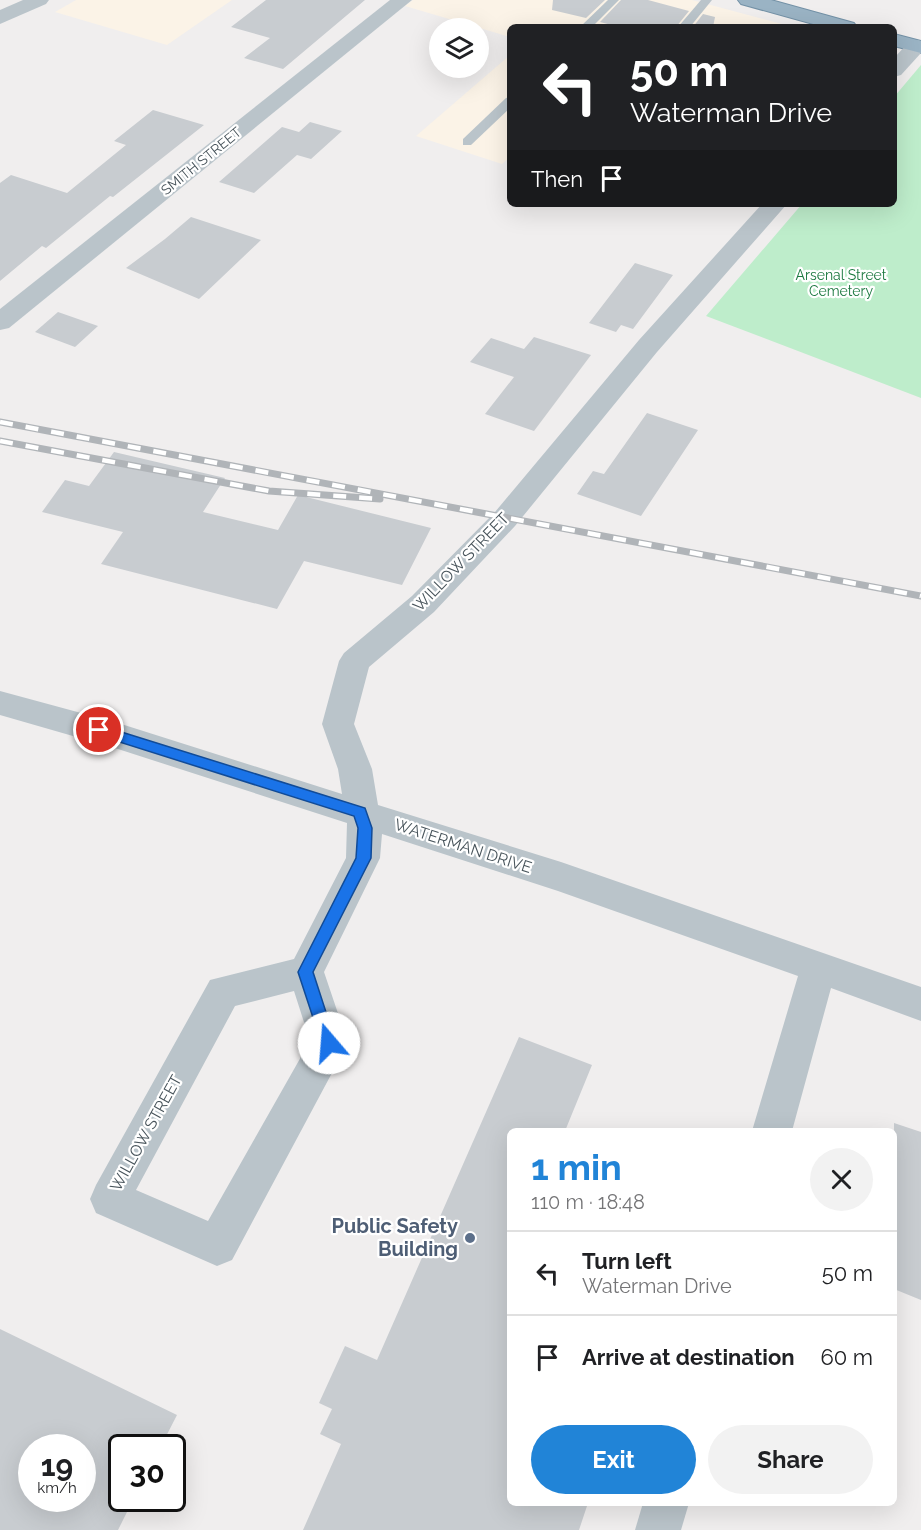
<!DOCTYPE html>
<html lang="en">
<head>
<meta charset="utf-8">
<style>
	body { margin:0; font-family:Raleway,sans-serif; background:#f2f2f2; color:#202124; height:100vh; display:flex; flex-direction:column; font-size:22px; white-space:nowrap }
	* { box-sizing:border-box; margin:0 }
	p { font-size:20px; color:#757577 }
	.icon { flex:none; width:33px; height:33px; fill:none; stroke:currentColor; stroke-width:2; stroke-linecap:round; stroke-linejoin:round }
	.map { position:relative; flex:1; overflow:hidden }
	.side { position:absolute; left:507px; top:1128px; width:390px; height:378px; display:flex; flex-direction:column; background:#fff; border-radius:9px; box-shadow:0 6px 24px #0002 }
	.side>* { flex:none }
	.top-card { position:absolute; left:507px; top:24px; width:390px; height:183px; border-radius:9px; box-shadow:0 6px 24px #0002; background:#202124; color:#fff; overflow:hidden }
	.controls { position:absolute; left:429px; top:18px; display:grid; gap:12px }
	.controls a { display:grid; place-items:center; width:60px; height:60px; border-radius:50%; background:#fff; box-shadow:0 6px 24px #0002; font-size:30px }
	.speed { position:absolute; left:18px; top:1434px; display:flex; gap:12px; font-size:30px; font-weight:700; text-align:center }
	.speed>* { display:grid; place-content:center; width:78px; height:78px; border-radius:50%; background:#fff; box-shadow:0 6px 24px #0002; line-height:1 }
	.speed small { font-size:15px; font-weight:400 }
	.speed .limit { border:3px solid #111; border-radius:9px; background:#fff; color:#111 }
	.pin { position:absolute; display:grid; place-items:center; width:51px; height:51px; color:#fff; margin:-26px; border:3px solid #fff; border-radius:50%; box-shadow:0 2px 6px #0007 }
	.me { position:absolute; width:66px; margin:-33px; rotate:342deg; stroke-linejoin:round; filter:drop-shadow(0 0 4px #0008) }
	.turn { display:flex; align-items:center; gap:21px; height:126px; padding:0 24px; font-size:27px }
	.turn .icon { width:78px; height:78px; stroke-width:2.5 }
	.turn b { display:block; font-size:42px; line-height:51px }
	.then { display:flex; align-items:center; height:57px; padding:0 24px; background:#0003; gap:12px; font-size:22px }
	.round { display:grid; place-items:center; flex:none; width:63px; height:63px; border-radius:32px; background:#f2f2f2 }
	.summary { display:flex; align-items:center; justify-content:space-between; height:102px; padding:0 24px }
	h1 { font-size:36px; font-weight:700; line-height:45px; color:#2184d7 }
	.cta { display:flex; gap:12px; margin-top:auto; padding:12px 24px }
	.cta a { flex:1; height:69px; border-radius:36px; background:#2184d7; color:#fff; font-size:24px; font-weight:700; line-height:69px; text-align:center }
	.cta a+a { background:#f2f2f2; color:#202124 }
	ul { padding:0; list-style:none }
	li { display:flex; align-items:center; gap:18px; height:84px; padding:0 24px; border-top:2px solid #e0e0e0 }
	li div { flex:1 }
	li b { display:block; font-size:22px }
	li em { font-style:normal }
	.map>svg:first-child { display:block }
	.commercial { fill:#fbf3e7 }
	.green { fill:#beedcb }
	.building { fill:#c8ccd0; fill-rule:evenodd }
	.lines { fill:none; stroke-linecap:round; stroke-linejoin:round }
	.trunk-casing { stroke:#7391a6; stroke-width:2 }
	.service { fill:#bac4ca; fill-rule:evenodd }
	.minor { fill:#bac4ca; fill-rule:evenodd }
	.trunk { fill:#9ab3c4; fill-rule:evenodd }
	.rail-casing { stroke:#b0b4b8; stroke-width:7 }
	.rail { stroke:#fff; stroke-width:4.5; stroke-dasharray:13; stroke-linecap:butt }
	.route { fill:#1a73e8; stroke:#114b97; stroke-width:1.5 }
	.service-dot { fill:#5c6f8a; stroke:#fff; stroke-width:2 }
	.labels { text-anchor:middle; dominant-baseline:central; stroke-width:4.5; stroke-linejoin:round; paint-order:stroke }
	.far-street-label { font-size:14px; fill:#47535a; stroke:#fff }
	.far-park-label { font-size:14px; fill:#1b783f; stroke:#fff }
	.street-label { font-size:16px; fill:#47535a; stroke:#fff }
	.near-service-label { font-size:20px; font-weight:bold; fill:#4e5e75; stroke:#fff; text-anchor:end }
</style>
</head>
<body>
<div class="map">
<svg width="921" height="1530" viewBox="0 0 921 1530">
	<rect width="100%" height="100%" fill="#f0eeee"/>
	<g class="commercial">
		<path d="M76 0H232L167 45 55 12Z"/>
		<path d="M413 0H692L793 27H510V37L405 6Z"/>
		<path d="M510 55V157L502 164 416 136Z"/>
	</g>
	<path class="green" d="M921 65V398L706 316 802 204H894V97Z"/>
	<g class="building">
		<path d="M266 0H365L283 69 244 58 270 38 231 27Z"/>
		<path d="M553 0H605L586 18 552 10Z"/>
		<path d="M621 0H648L689 11 676 27H619L600 22Z"/>
		<path d="M703 14 715 17 713 27H693Z"/>
		<path d="M153 110 204 125 113 197 110 196 46 248 42 246 0 281V183L11 175 67 193 126 145 114 141Z"/>
		<path d="M310 122 342 131 311 159 297 155 254 193 219 182 282 127 299 132Z"/>
		<path d="M191 217 261 240 199 299 126 268 165 239Z"/>
		<path d="M635 263 673 275 633 329 621 325 616 332 589 323Z"/>
		<path d="M58 312 98 326 75 347 35 332Z"/>
		<path d="M534 337 591 355 534 431 485 414 514 377 470 362 491 338 524 349Z"/>
		<path d="M647 413 698 430 641 516 577 494 593 471 604 474Z"/>
		<path d="M114 452 225 478 203 512 278 530 298 495 431 528 402 585 304 561 277 609 101 564 123 532 42 512 65 480 89 486Z"/>
		<path d="M519 1037 592 1065 565 1131H510V1503H588L579 1530H303L341 1444 320 1434 332 1409 319 1403 345 1346 377 1360Z"/>
		<path d="M894 1123 921 1132V1300L894 1289Z"/>
		<path d="M0 1329 177 1415 160 1448H122V1498H134L118 1530H0ZM32 1448H82V1498H32Z"/>
	</g>
	<g class="lines">
		<g class="trunk-casing">
			<g id="trunk">
				<path d="M738 0H771L854 23 857 27H824L741 4Z"/>
				<path d="M894 34 921 41V53L894 46Z"/>
			</g>
		</g>
		<g class="service">
			<path d="M608 0H619L592 27H580Z"/>
			<path d="M701 0H712L690 27H678Z"/>
			<path d="M510 97V108L471 145H463V139L506 98Z"/>
		</g>
		<g class="minor">
			<path d="M23 0H49L46 4 0 24V10Z"/>
			<path d="M390 0H412L9 328 0 330V309Z"/>
			<path d="M916 40 921 41V53L901 75 894 77V58L909 42Z"/>
			<path d="M762 204H787L657 352 515 526 434 612 369 667 354 724 372 769 378 805 561 862 921 987V1021L831 988 792 1131H752L798 976 558 891 382 834 380 858 324 972 348 1043 232 1260 217 1266 96 1213 90 1199 96 1185 210 980 294 959 346 858 347 823 118 749 0 715V691L118 723 342 794 338 769 322 724 339 661 344 653 412 596 495 512 639 340ZM294 991 310 1041 208 1221 136 1190 235 1006Z"/>
			<path d="M643 1503H689L681 1530H635Z"/>
		</g>
		<use href="#trunk" class="trunk"/>
		<g class="rail-casing">
			<g id="rail">
				<path d="M0 422 921 596"/>
				<path d="M0 441 269 491 380 499"/>
			</g>
		</g>
		<use href="#rail" class="rail"/>
	</g>
	<path class="route" d="M99 725 365 808 372 828 371 858 313 972 336 1043 334 1048 329 1050 323 1048 298 972 356 858 358 828 354 816 94 734 92 730 94 727Z"/>
	<circle class="service-dot" cx="470" cy="1238" r="6"/>
	<g class="labels">
		<g class="far-street-label">
			<text transform="translate(201 161) rotate(-39)">SMITH STREET</text>
		</g>
		<g class="far-park-label">
			<text x="841" y="275">Arsenal Street<tspan x="841" dy="16">Cemetery</tspan></text>
		</g>
		<g class="street-label">
			<text transform="translate(461 562) rotate(-46)">WILLOW STREET</text>
			<text transform="translate(463 846) rotate(18)">WATERMAN DRIVE</text>
			<text transform="translate(146 1133) rotate(-61)">WILLOW STREET</text>
		</g>
		<g class="near-service-label">
			<text x="458" y="1226">Public Safety<tspan x="458" dy="23">Building</tspan></text>
		</g>
	</g>
</svg>
<div class="controls">
<a><svg class="icon" aria-label="layers" viewBox="0 0 24 24"><path d="M12 4l9 5-9 5-9-5zM3 14l9 5 9-5"/></svg></a>
</div>
<div class="speed"><div>19<small>km/h</small></div><div class="limit">30</div></div>
<div class="pin" style="left:99px;top:730px;background:#d93025"><svg class="icon" aria-label="arrive" viewBox="0 0 24 24"><path d="M6 21V4h12l-3 4 3 4H6"/></svg></div>
<svg class="me" style="left:329px;top:1043px" viewBox="-20 -20 40 40"><circle r="19" fill="#fff"/><path d="M0-13L10 11 0 6-10 11z" fill="#1a73e8"/></svg>
<div class="top-card">
<div class="turn"><svg class="icon" aria-label="left" viewBox="0 0 24 24"><path d="M17 20v-9H6M10 6l-5 5 5 5"/></svg><div><b>50 m</b>Waterman Drive</div></div>
<div class="then">Then<svg class="icon" aria-label="arrive" viewBox="0 0 24 24"><path d="M6 21V4h12l-3 4 3 4H6"/></svg></div>
</div>
<section class="side">
<div class="summary"><div><h1>1 min</h1><p>110 m · 18:48</p></div><a class="round"><svg class="icon" aria-label="close" viewBox="0 0 24 24"><path d="M6 6l12 12M18 6L6 18"/></svg></a></div>
<ul>
<li><svg class="icon" aria-label="left" viewBox="0 0 24 24"><path d="M17 20v-9H6M10 6l-5 5 5 5"/></svg><div><b>Turn left</b><p>Waterman Drive</p></div><em>50 m</em></li>
<li><svg class="icon" aria-label="arrive" viewBox="0 0 24 24"><path d="M6 21V4h12l-3 4 3 4H6"/></svg><div><b>Arrive at destination</b></div><em>60 m</em></li>
</ul>
<div class="cta"><a>Exit</a><a>Share</a></div>
</section>
</div>
</body>
</html>
